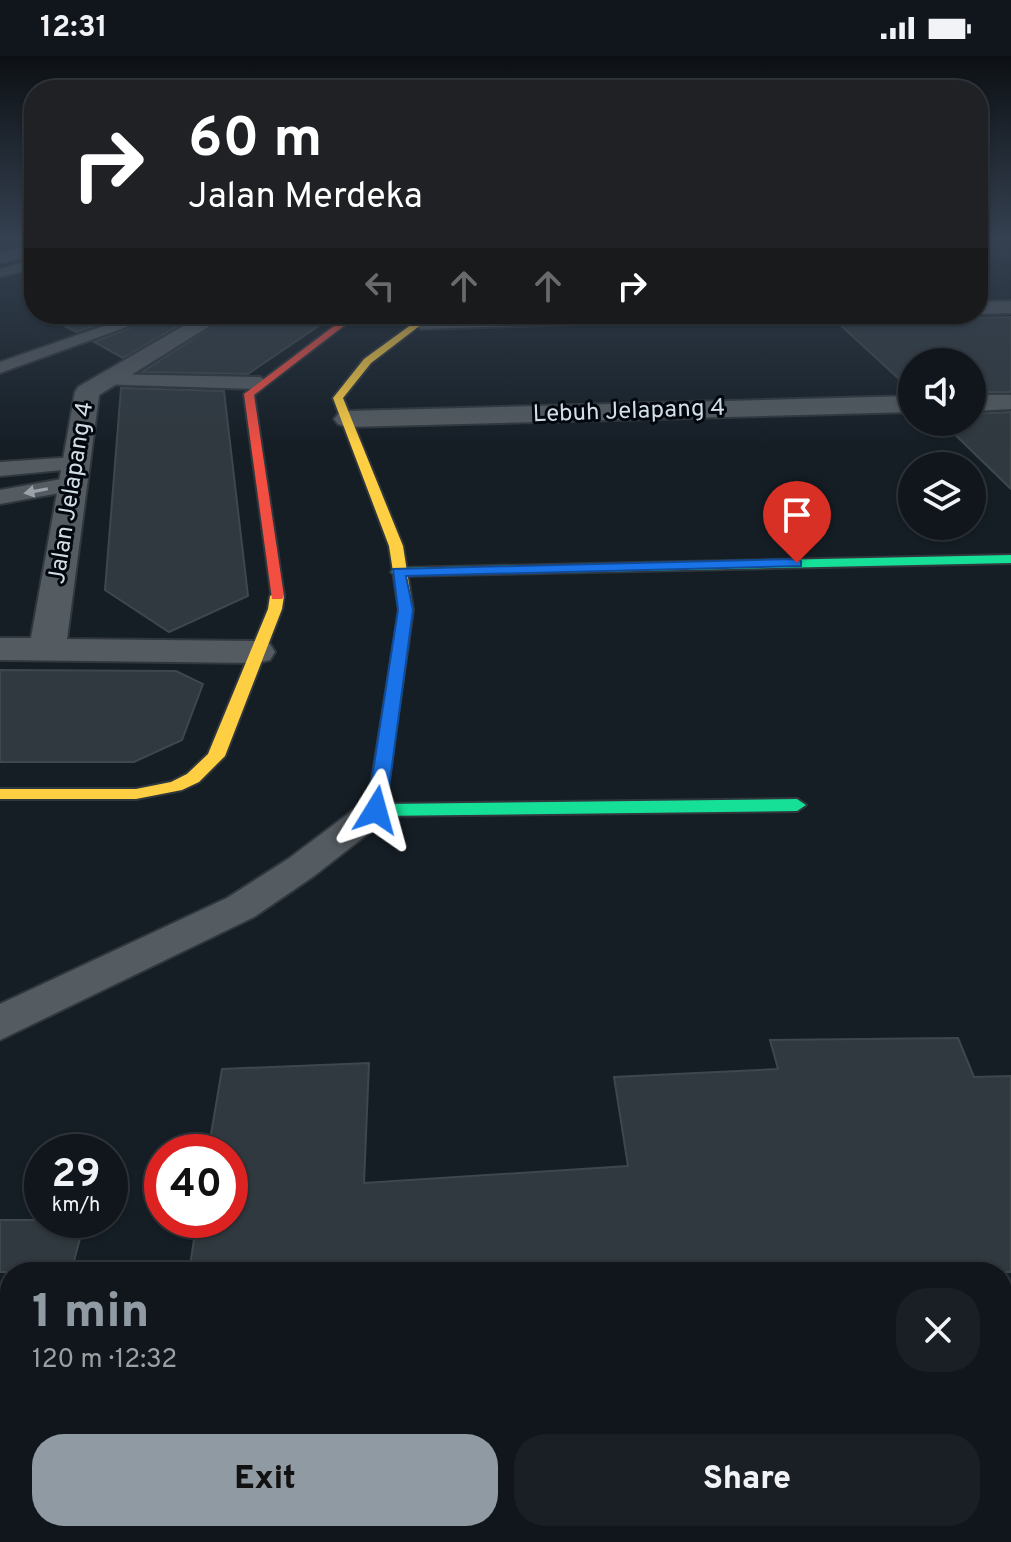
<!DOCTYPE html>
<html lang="en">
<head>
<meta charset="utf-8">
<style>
	body { margin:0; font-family:Overpass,sans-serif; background:#191f25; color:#f1f3f6; height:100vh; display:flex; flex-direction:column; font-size:30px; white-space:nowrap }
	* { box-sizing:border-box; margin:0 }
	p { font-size:26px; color:#9c9fa3 }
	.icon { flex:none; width:44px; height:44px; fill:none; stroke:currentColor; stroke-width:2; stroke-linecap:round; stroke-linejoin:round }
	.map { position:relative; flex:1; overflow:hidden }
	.drawer { position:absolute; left:0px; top:1206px; width:1012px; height:280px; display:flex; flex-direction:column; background:#10161c; border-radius:32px 32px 0 0; box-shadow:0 2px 6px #0004,0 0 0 2px #30353b }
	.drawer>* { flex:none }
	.top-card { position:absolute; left:24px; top:24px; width:964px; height:244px; border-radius:32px; box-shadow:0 2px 6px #0004,0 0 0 2px #30353b; background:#202124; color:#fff; overflow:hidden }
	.fabs { position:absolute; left:898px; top:292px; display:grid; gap:16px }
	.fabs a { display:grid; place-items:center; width:88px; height:88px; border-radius:50%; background:#10161c; box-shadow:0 2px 6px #0004,0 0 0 2px #30353b; font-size:40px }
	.speed { position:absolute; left:24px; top:1078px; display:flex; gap:16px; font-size:40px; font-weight:700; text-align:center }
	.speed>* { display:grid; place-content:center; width:104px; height:104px; border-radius:50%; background:#10161c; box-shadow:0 2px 6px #0004,0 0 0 2px #30353b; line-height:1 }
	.speed small { font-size:20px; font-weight:400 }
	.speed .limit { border:12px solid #d22; background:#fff; color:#111 }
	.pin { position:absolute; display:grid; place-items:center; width:68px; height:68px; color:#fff; margin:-82px -34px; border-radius:50% 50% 50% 0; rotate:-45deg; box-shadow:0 0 8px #0007 }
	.pin .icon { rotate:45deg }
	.me { position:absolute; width:88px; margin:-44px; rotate:8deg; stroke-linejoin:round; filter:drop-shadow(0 0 6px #0008) }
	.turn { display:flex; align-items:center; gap:28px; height:168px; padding:0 32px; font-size:36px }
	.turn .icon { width:104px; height:104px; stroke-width:2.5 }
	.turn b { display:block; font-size:56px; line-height:68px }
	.lanes { display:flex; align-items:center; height:76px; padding:0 32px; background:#0003; justify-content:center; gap:40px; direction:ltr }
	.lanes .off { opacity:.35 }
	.round { display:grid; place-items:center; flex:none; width:84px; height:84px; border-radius:32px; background:#191f25 }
	.summary { display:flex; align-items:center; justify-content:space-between; height:136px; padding:0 32px }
	h1 { font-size:48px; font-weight:800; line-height:60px; color:#909aa2 }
	.cta { display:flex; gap:16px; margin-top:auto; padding:16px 32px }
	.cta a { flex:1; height:92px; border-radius:32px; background:#909aa2; color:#111; font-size:32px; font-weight:800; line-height:92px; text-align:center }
	.cta a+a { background:#191f25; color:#f1f3f6 }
	.status { display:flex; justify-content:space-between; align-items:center; height:56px; padding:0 40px; background:#10161c; direction:ltr }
	.status svg { height:22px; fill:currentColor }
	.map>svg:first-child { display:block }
	.building { fill:#30393f; stroke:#3e474b; stroke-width:2 }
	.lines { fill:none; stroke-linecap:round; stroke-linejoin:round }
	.lane-casing { stroke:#30373d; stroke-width:4 }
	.street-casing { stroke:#30373d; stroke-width:4 }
	.fast-casing { stroke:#30373d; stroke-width:4 }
	.slow-casing { stroke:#30373d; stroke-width:4 }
	.jam-casing { stroke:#30373d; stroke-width:4 }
	.lane { fill:#555c61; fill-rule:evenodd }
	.street { fill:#555c61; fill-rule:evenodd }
	.fast { fill:#16e098; fill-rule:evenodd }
	.slow { fill:#ffcf43; fill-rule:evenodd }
	.jam { fill:#f24e42; fill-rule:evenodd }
	.oneway { fill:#9aa3aa }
	.route { fill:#1a73e8; stroke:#114b97; stroke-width:2 }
	.labels { text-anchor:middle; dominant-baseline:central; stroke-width:6; stroke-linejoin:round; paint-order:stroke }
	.far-street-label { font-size:24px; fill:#d2dde6; stroke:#03080e }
</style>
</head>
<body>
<div class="status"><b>12:31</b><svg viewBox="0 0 49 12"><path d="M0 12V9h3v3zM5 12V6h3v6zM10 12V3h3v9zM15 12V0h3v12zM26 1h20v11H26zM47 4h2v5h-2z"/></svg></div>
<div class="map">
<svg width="1011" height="1486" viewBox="0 0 1011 1486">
	<rect width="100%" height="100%" fill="#151e25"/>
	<g class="building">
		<path d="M41 258H129L76 276Z"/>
		<path d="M165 258H198L123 302 94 286Z"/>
		<path d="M232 258H336L248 318 142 316Z"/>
		<path d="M1011 261V336H972V306H912V335L836 265Z"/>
		<path d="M121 332 224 335 248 540 169 576 105 534Z"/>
		<path d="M1011 356V433L942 366H972V358Z"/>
		<path d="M0 614 176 615 203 628 182 684 134 706H0Z"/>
		<path d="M958 982 974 1021 1011 1020V1216H189L197 1164H230V1096H208L222 1013 369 1007 364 1127 628 1110 614 1021 778 1013 770 984Z"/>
		<path d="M0 1164H85L71 1216H0Z"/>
	</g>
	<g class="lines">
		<g class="lane-casing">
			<g id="lane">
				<path d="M34 204V212L0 221V213Z"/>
				<path d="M138 258H162L0 317V306Z"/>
				<path d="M104 318 260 321 269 327 260 333 97 328 95 324Z"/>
				<path d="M75 401 86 407 83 412 0 420V406Z"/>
				<path d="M73 421 84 428 81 433 0 448V434Z"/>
				<path d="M376 743 388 746 393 754 388 762 314 820 254 861 0 984V948L227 842 288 803 364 746Z"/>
			</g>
		</g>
		<g class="street-casing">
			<g id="street">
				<path d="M34 189V199L0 207V197Z"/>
				<path d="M1011 245V257L978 258H977L978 246Z"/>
				<path d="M204 258H229L99 339 67 583 257 585 270 588 275 596 270 604 257 607 0 604V582H31L75 336 78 331Z"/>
				<path d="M507 258H719L709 264 421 273 410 267 421 261Z"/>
				<path d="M972 339H1011V353L972 355Z"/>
				<path d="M912 340V356L347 371 338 368 334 363 338 358 347 355Z"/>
				<path d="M1011 1424V1486H972L968 1476H1002V1425Z"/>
				<path d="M452 1476H759L754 1486H448Z"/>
			</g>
		</g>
		<g class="fast-casing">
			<g id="fast">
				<path d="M1011 499V507L398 520 391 516 398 512Z"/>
				<path d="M386 681 394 686 386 748 797 743 806 749 797 755 376 760 367 754 378 686Z"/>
			</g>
		</g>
		<g class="slow-casing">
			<g id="slow">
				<path d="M426 258H435L371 307 343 342 403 490 413 554 394 686 386 691 378 686 399 554 389 490 333 342 364 303Z"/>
				<path d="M277 536 284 540 282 553 225 700 199 726 182 734 136 743H0V733H136L171 726 187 718 208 698 268 553 270 540Z"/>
			</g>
		</g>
		<g class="jam-casing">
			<path id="jam" d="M350 258H359L254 339 284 540 282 543H272L244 338Z"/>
		</g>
		<use href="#lane" class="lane"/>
		<use href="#street" class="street"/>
		<use href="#fast" class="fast"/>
		<use href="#slow" class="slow"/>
		<use href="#jam" class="jam"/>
	</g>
	<defs><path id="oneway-solid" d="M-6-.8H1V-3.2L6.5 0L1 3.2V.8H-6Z" transform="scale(2)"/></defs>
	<use class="oneway" href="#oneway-solid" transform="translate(36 435) rotate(169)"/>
	<linearGradient id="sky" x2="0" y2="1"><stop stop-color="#0c1014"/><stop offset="0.47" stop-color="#354151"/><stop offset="1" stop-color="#354151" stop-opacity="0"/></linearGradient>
	<rect width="1011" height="391" fill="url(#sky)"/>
	<path class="route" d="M797 503 801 505V510L406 520 413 554 386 754 376 760 367 754 398 554 393 513Z"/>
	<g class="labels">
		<g class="far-street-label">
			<text transform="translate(629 356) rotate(-2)">Lebuh Jelapang 4</text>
			<text transform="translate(72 437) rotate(-81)">Jalan Jelapang 4</text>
		</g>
	</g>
</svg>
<div class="fabs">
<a><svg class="icon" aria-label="sound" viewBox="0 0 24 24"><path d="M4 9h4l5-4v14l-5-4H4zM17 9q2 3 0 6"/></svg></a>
<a><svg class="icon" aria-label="layers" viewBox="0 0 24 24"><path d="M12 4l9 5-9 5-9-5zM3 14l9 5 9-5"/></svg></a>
</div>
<div class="speed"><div>29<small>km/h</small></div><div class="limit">40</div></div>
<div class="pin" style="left:797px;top:507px;background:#d93025"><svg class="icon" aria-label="arrive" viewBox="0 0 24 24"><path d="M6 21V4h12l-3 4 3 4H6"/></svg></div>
<svg class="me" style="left:376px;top:754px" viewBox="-20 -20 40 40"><path d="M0-17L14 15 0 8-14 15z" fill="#1a73e8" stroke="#fff" stroke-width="4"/></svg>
<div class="top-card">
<div class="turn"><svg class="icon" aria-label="right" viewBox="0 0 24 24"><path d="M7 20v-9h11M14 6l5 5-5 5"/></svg><div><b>60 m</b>Jalan Merdeka</div></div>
<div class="lanes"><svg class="icon off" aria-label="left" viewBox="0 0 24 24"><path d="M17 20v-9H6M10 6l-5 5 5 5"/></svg><svg class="icon off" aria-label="ahead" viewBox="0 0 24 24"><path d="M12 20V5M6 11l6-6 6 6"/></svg><svg class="icon off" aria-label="ahead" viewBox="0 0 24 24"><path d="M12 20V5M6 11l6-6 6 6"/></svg><svg class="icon" aria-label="right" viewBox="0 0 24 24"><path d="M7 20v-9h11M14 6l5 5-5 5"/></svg></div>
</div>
<section class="drawer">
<div class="summary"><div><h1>1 min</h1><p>120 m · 12:32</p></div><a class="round"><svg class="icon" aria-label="close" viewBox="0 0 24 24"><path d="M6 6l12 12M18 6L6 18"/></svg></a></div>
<div class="cta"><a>Exit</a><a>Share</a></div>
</section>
</div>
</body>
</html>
